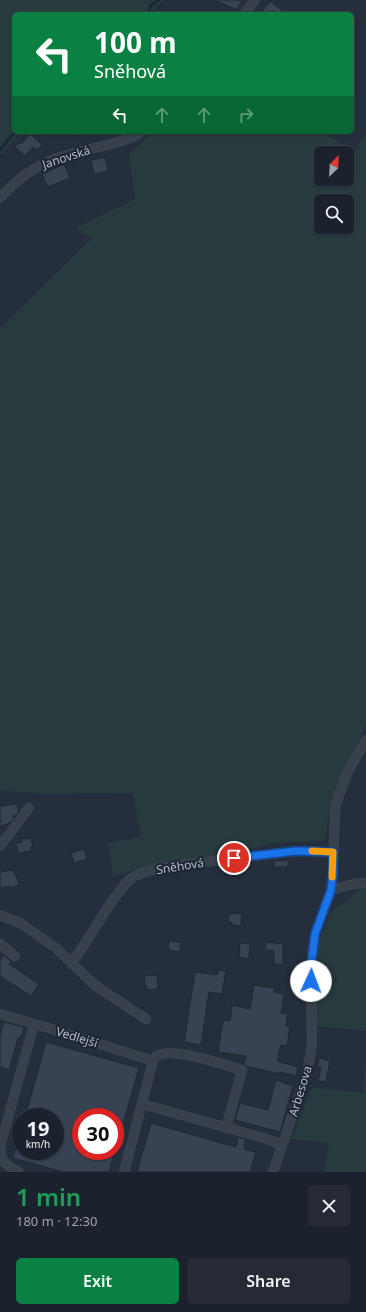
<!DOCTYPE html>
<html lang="en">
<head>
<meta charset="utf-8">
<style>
	body { margin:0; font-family:"Noto Sans",sans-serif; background:#252a35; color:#f1f3f6; height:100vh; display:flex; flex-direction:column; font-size:15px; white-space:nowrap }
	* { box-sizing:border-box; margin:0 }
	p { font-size:13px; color:#a0a4aa }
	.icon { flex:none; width:22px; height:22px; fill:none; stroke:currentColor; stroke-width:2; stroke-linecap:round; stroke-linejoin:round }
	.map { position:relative; height:1172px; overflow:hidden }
	.sheet { display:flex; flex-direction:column; background:#1c222d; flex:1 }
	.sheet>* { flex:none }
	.hud { position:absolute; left:12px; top:12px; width:342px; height:122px; border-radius:6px; box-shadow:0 1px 3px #0004,0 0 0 1px #3a3f49; background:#0b8043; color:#fff; overflow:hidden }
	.needle { width:26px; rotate:24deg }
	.controls { position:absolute; left:314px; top:146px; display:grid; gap:8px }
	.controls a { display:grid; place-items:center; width:40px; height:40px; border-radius:6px; background:#1c222d; box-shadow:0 1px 3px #0004,0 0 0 1px #3a3f49; font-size:20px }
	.speed { position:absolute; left:12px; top:1108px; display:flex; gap:8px; font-size:20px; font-weight:700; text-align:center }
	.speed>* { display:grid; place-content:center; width:52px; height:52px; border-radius:50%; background:#1c222d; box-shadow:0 1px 3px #0004,0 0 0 1px #3a3f49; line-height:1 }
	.speed small { font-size:10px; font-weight:400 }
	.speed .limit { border:6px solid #d22; background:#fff; color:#111 }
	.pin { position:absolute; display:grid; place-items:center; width:34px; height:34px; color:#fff; margin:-17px; border:2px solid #fff; border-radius:50%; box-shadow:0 1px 4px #0007 }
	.me { position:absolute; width:44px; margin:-22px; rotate:2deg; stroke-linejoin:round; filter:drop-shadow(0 0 3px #0008) }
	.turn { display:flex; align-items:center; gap:14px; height:84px; padding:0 16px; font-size:18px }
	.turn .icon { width:52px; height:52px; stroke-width:2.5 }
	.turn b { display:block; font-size:28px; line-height:34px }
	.lanes { display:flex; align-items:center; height:38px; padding:0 16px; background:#0003; justify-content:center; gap:20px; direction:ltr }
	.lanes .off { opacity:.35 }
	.round { display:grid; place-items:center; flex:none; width:42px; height:42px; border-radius:6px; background:#252a35 }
	.headline { display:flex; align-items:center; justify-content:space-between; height:68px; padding:0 16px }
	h1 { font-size:24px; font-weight:600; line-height:30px; color:#1e9e55 }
	.button { display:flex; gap:8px; margin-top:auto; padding:8px 16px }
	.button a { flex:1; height:46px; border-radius:6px; background:#0b8043; color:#fff; font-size:16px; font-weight:600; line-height:46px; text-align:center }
	.button a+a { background:#252a35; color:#f1f3f6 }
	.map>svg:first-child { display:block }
	.green { fill:#273a3d; fill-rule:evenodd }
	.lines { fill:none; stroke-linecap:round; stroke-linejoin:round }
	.stream { stroke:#18253a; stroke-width:2.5 }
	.building { fill:#374252; stroke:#1f2733 }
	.minor-casing { stroke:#414955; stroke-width:10 }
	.minor { stroke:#38404c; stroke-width:9 }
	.route-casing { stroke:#114b97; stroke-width:10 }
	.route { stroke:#1a73e8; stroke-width:7 }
	.slow { stroke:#f59e0b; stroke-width:7 }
	.labels { text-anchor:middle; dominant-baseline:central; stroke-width:4; stroke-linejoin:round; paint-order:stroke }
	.street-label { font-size:12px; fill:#b4bbc8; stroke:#1d2531 }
</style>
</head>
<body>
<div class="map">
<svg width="366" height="1172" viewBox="0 0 366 1172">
	<rect width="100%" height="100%" fill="#252e3c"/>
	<g class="green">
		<path d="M0 0H165L157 6 151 14H14V132H26L20 133 0 156Z"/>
		<path d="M154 132H321L355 150 366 134V725L330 804 325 840 268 844 235 853 174 862 113 876 108 843 141 837 133 793 40 794 0 790V329L92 238 74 229 135 199 129 154ZM321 153H347V179H321ZM321 201H347V227H321Z"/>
		<path d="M364 886H366V1031L316 1026 315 991 318 944 330 914Z"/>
		<path d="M366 1058V1172H324L329 1143 291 1139 312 1087 363 1093Z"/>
	</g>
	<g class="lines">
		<g class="stream">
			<path d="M148 14 151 5 159 0"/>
			<path d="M71 132 74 134 100 133 103 132"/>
			<path d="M0 150 15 132"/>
		</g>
	</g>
	<g class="building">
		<path d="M214 0H242L237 10Z"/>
		<path d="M270 1 287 14H260Z"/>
		<path d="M30 134 42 145 37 150 33 147 25 156 15 147 19 142 21 144Z"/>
		<path d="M105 157 108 171 94 174 91 160Z"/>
		<path d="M64 164 70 178 48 187 42 174Z"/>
		<path d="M17 804 19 812 16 815 13 816 14 818 11 822 8 823V824L0 826V806Z"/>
		<path d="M31 838 33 846 31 847V851L18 853 16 843 22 842 21 839Z"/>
		<path d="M84 849 87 859 74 863 71 853Z"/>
		<path d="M288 860V867H274V861Z"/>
		<path d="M13 870 15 875H16L19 885 10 888V886L0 888V872Z"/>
		<path d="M233 913 242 914 241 926 232 925V923L228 922 229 914H233Z"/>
		<path d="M169 941 181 942 180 952 168 950Z"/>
		<path d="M266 942 283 944V964H274V951L265 950Z"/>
		<path d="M240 943 250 944 249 959 239 957Z"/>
		<path d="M3 955 11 961 9 964 39 984 31 996 0 976V960Z"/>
		<path d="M218 970 226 971 222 994 209 992 201 1045 184 1042 195 972 217 975Z"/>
		<path d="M157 975 158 989 147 990V986H145L144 976Z"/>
		<path d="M254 985 275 988 274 992 284 994 281 1013 288 1014 286 1026H290L287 1046 281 1045 277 1061 298 1067 296 1076 279 1072V1074L246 1066 244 1064 246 1056 218 1052 223 1020 230 1021 232 1005 250 1009Z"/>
		<path d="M4 1022 24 1027 22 1036 21 1035 20 1039 18 1038 9 1070 0 1067V1036Z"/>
		<path d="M46 1042 139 1068 117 1145 115 1144V1117H81V1151H115L109 1172H63L13 1158 19 1137H21V1151H55V1117H25Z"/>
		<path d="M319 1058 330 1061 326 1082 318 1081 321 1067H317Z"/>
		<path d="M276 1080 293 1086 280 1132 235 1120 240 1103 268 1110Z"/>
		<path d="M151 1123 236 1147 238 1137 246 1139 244 1149 256 1152 250 1172H137Z"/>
	</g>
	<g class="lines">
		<g class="minor-casing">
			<g id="minor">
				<path d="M244 14 255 0"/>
				<path d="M0 198C31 164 51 158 95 148 110 144 128 141 141 132"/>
				<path d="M0 846 29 808"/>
				<path d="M331 890 353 884 366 883"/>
				<path d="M0 915 20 923 56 948 96 986 146 1019"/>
				<path d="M0 944 15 956"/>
				<path d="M71 963 82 948 114 898 127 882 135 876 148 871 171 866 296 851 333 852"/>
				<path d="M0 1014 52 1029 153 1061"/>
				<path d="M142 1104 267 1139 282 1145"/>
				<path d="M0 1147 34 1024"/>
				<path d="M0 1151C1 1162 9 1167 19 1172"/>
				<path d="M124 1172 153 1061C154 1059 155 1057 157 1056 170 1046 225 1065 242 1070L226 1128"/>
				<path d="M273 1172 307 1073 312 1045 311 966 315 934 331 890 333 874 335 807 347 773 366 740"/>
			</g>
		</g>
		<use href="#minor" class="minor"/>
	</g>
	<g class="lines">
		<g class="route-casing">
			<path id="route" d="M234 858 296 851 333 852V874L331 890 315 934 311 966V981"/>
		</g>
		<use href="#route" class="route"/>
		<path class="slow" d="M312 851 333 852 332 877"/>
	</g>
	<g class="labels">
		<g class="street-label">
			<text transform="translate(66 157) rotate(-18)">Janovská</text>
			<text transform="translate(180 866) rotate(-9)">Sněhová</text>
			<text transform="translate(77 1037) rotate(17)">Vedlejší</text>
			<text transform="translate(300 1091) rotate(-73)">Arbesova</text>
		</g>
	</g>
</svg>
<div class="controls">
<a><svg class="needle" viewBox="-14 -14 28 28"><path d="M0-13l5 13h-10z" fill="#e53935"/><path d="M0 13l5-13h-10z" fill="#a0a4aa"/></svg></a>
<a><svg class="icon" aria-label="search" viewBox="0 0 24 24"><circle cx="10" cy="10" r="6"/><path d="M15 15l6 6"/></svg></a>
</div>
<div class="speed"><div>19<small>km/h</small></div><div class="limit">30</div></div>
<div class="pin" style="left:234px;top:858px;background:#d93025"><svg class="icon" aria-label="arrive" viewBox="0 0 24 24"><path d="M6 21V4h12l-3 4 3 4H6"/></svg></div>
<svg class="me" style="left:311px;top:981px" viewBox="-20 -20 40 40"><circle r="19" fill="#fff"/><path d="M0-13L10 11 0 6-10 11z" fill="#1a73e8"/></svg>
<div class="hud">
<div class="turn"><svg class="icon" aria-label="left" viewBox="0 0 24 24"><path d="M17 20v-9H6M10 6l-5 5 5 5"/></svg><div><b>100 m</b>Sněhová</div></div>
<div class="lanes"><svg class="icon" aria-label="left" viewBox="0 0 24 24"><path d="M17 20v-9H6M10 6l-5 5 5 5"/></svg><svg class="icon off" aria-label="ahead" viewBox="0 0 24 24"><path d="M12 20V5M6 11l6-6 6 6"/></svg><svg class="icon off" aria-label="ahead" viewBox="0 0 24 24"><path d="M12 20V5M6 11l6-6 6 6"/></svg><svg class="icon off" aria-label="right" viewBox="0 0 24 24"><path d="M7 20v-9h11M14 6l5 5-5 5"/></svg></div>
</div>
</div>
<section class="sheet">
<div class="headline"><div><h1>1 min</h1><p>180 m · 12:30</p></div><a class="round"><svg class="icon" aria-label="close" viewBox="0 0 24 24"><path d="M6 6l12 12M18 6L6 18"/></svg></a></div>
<div class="button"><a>Exit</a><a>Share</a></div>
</section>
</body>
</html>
